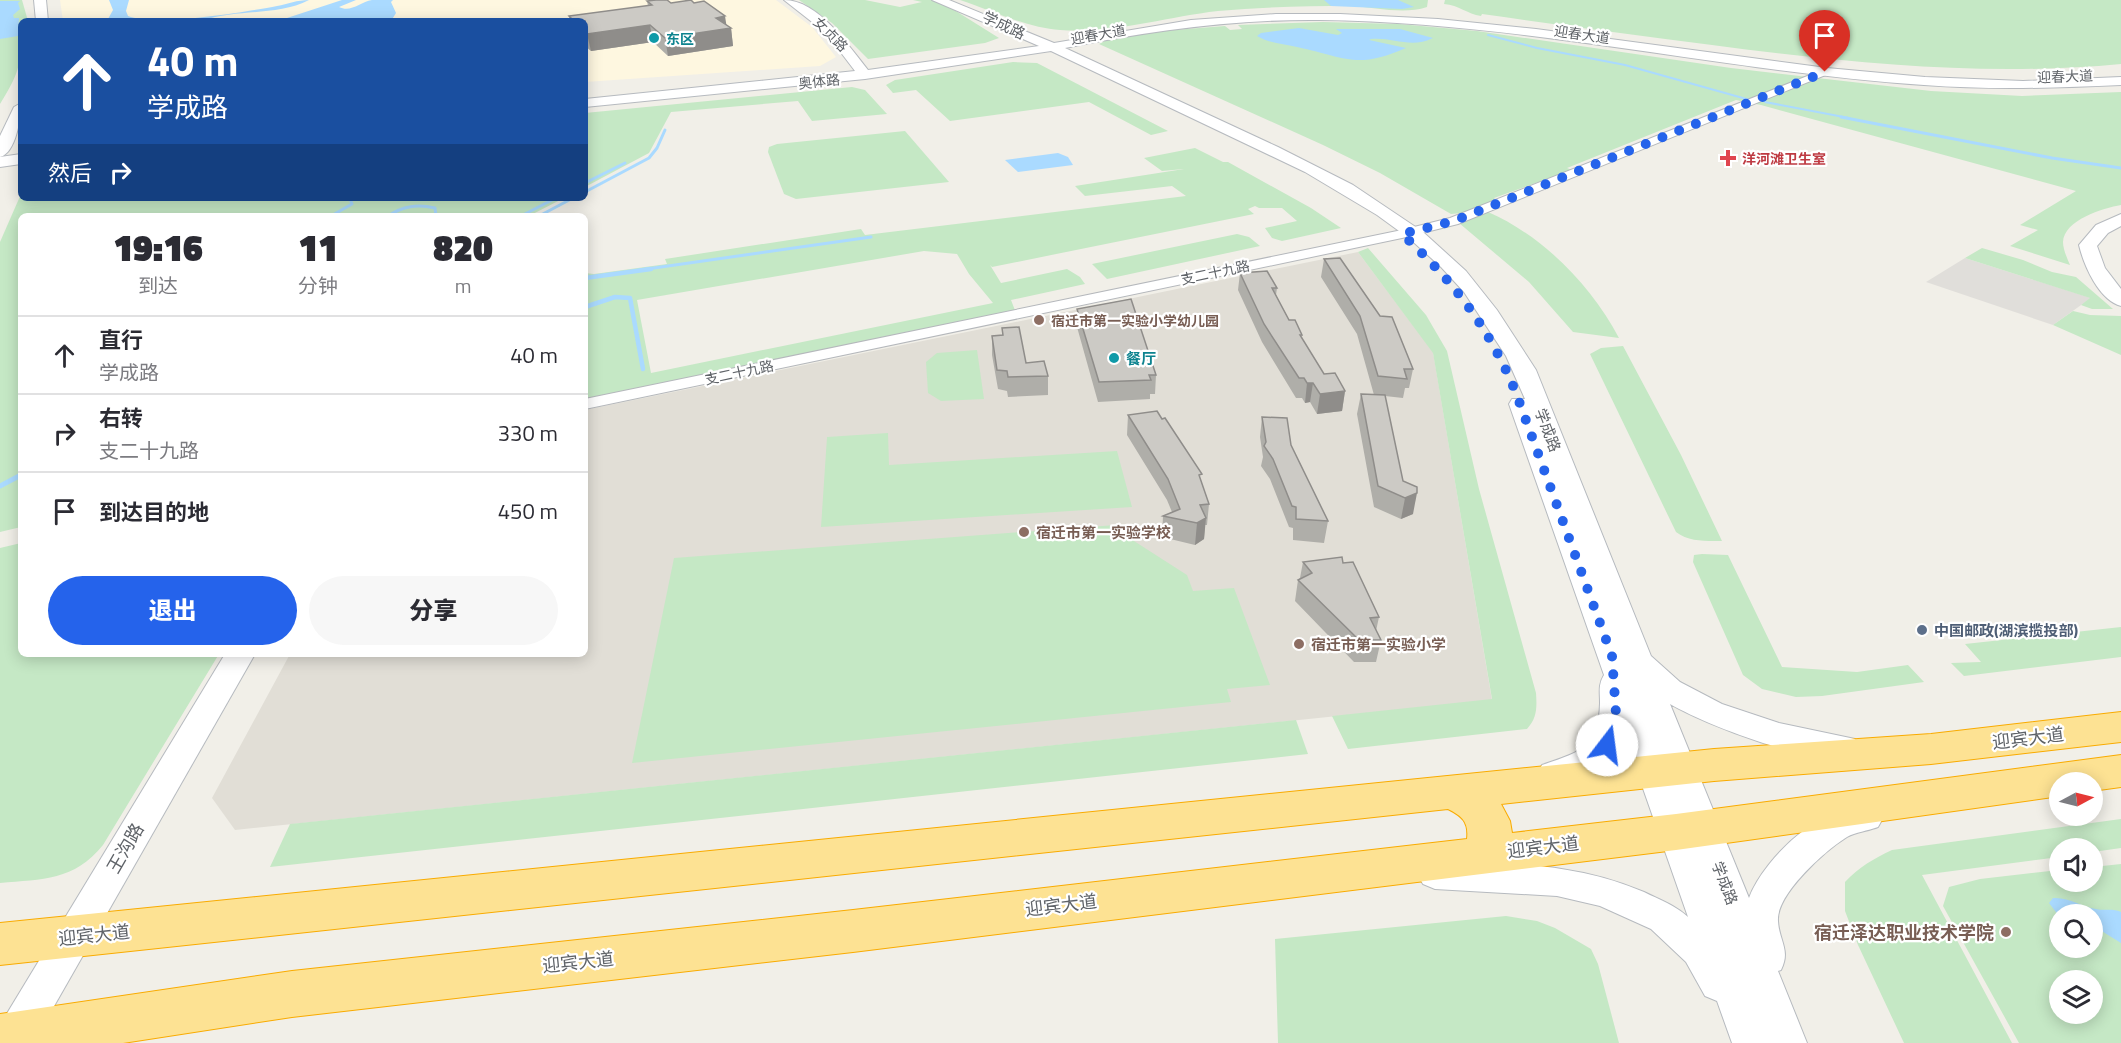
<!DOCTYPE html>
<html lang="zh">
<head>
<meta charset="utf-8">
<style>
	body { margin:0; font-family:"Titillium Web","Noto Sans SC",sans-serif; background:#f7f7f7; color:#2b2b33; height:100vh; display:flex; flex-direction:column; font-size:22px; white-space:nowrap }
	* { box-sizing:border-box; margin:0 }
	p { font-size:20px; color:#7c7c81 }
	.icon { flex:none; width:33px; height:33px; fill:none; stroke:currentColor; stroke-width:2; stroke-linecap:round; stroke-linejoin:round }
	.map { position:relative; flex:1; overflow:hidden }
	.panel { position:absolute; left:18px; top:213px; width:570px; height:444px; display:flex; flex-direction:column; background:#fff; border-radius:9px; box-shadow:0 3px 15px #0003 }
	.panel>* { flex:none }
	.top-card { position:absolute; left:18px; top:18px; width:570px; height:183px; border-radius:9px; box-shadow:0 3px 15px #0003; background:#1a4fa0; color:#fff; overflow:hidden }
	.needle { width:39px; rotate:83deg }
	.fabs { position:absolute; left:2049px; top:772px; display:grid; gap:12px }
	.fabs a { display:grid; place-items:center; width:54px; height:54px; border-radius:50%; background:#fff; box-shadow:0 3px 15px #0003; font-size:30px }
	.pin { position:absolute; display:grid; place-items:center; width:51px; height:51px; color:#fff; margin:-62px -26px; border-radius:50% 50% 50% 0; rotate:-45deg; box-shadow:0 0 6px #0007 }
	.pin .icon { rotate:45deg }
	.me { position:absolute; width:66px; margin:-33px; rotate:15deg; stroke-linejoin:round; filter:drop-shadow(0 0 4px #0008) }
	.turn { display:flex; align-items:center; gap:21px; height:126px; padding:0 30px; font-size:27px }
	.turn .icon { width:78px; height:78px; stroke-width:2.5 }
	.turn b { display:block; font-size:42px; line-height:51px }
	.then { display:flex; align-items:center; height:57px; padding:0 30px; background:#0003; gap:12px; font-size:22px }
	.eta { display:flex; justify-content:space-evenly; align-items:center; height:102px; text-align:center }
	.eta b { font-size:36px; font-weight:800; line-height:42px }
	.primary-button { display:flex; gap:12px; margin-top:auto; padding:12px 30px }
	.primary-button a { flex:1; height:69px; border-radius:36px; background:#2563eb; color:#fff; font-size:24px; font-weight:800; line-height:69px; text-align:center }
	.primary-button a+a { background:#f7f7f7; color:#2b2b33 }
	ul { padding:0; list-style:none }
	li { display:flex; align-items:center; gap:18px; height:78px; padding:0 30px; border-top:2px solid #e1e1e2 }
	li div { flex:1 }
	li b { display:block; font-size:22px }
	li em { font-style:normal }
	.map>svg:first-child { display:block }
	.commercial { fill:#fef7e0 }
	.industrial { fill:#e0deda }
	.education { fill:#e1ded6 }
	.green { fill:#c5e8c5; fill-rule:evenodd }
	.water { fill:#aadaff }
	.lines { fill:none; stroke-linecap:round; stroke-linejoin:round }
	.stream-far3 { stroke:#aadaff; stroke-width:2 }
	.stream-far2 { stroke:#aadaff; stroke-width:3 }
	.stream-far1 { stroke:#aadaff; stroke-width:4.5 }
	.stream { stroke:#aadaff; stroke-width:5 }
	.street-casing { stroke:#b5b8bc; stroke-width:2 }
	.secondary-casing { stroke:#b6babf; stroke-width:2 }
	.highway-casing { stroke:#f9ab00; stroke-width:2 }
	.street { fill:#fff; fill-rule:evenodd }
	.secondary { fill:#fff; fill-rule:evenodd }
	.highway { fill:#fde293; fill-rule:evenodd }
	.wall { fill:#afaea9 }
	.shaded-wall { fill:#8f8d8a }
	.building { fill:#cccac5; stroke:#8f8d8a; stroke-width:1.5 }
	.route { stroke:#2563eb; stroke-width:10; stroke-dasharray:0 18 }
	.culture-dot { fill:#0f9aa8; stroke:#fff; stroke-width:2 }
	.health-dot { fill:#e0444e; stroke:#fff; stroke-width:2 }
	.education-dot { fill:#8d6e63; stroke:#fff; stroke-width:2 }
	.service-dot { fill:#5c6f8a; stroke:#fff; stroke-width:2 }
	.labels { text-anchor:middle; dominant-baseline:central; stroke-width:4.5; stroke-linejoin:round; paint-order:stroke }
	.far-street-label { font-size:14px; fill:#5f6368; stroke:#fff }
	.far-culture-label { font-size:14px; font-weight:bold; fill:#0d838f; stroke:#fff; text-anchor:start }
	.far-health-label { font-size:14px; font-weight:bold; fill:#be3a42; stroke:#fff; text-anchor:start }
	.far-education-label { font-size:14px; font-weight:bold; fill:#785e54; stroke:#fff; text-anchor:start }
	.street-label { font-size:15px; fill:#5f6368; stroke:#fff }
	.culture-label { font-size:15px; font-weight:bold; fill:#0d838f; stroke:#fff; text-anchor:start }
	.education-label { font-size:15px; font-weight:bold; fill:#785e54; stroke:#fff; text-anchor:start }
	.service-label { font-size:15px; font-weight:bold; fill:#4e5e75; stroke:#fff; text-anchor:start }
	.near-street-label { font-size:18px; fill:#5f6368; stroke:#fff }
	.near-education-label { font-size:18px; font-weight:bold; fill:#785e54; stroke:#fff; text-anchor:end }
</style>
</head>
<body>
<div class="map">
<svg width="2121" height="1043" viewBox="0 0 2121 1043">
	<rect width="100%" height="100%" fill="#f1efe8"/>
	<path class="commercial" d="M60 0H776L812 27 836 57 820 66 585 82V21H63Z"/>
	<path class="industrial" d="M1965 258 2091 298 2053 325 1926 282Z"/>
	<path class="education" d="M1358 252 1433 352 1492 700 235 830 212 798 290 654H585V410Z"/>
	<g class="green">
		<path d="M0 0H22L28 21H21C21 62 22 69 0 104Z"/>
		<path d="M799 0H865L900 7 922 2 913 0H934L943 3 999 38 985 43 868 59 832 23Z"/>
		<path d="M960 0H1428L1427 7C1403 15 1375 7 1350 6 1307 6 1261 7 1218 11 1165 17 1114 34 1060 30 1028 28 990 10 960 0Z"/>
		<path d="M1445 0H2121V64C1984 77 1849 63 1712 45 1636 35 1559 25 1482 14L1481 16C1467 14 1459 5 1444 4Z"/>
		<path d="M1323 22 1399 24 1477 31 1731 68 1931 91 2022 96 2121 92V205C2103 208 2064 220 2063 242 2063 249 2067 258 2070 265L2010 246 2038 230 2020 225 2076 191 1761 105 1736 100 1567 168 1572 170 1494 198 1496 200 1462 213 1451 214 1380 173 1323 145 1099 44 1107 40 1161 31 1225 26 1230 30 1242 29 1238 25Z"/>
		<path d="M1013 62 1037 63 1168 131 1151 135 1089 102 950 121 916 90 893 93 886 85 895 80Z"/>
		<path d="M852 87 865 90 887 114 812 121 798 101 671 112 649 153 585 187V113Z"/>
		<path d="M905 131 949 182 796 199 784 194 768 152 769 147 777 144Z"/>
		<path d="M1195 148 1223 162H1228L1311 208 1341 228 1282 241 1272 238 1265 228 1297 221 1282 208H1259L1255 206 1248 209 1254 214 992 267 990 265 1001 283 1067 269 1080 277 1085 284 1011 300 1016 313 585 400V273L594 274 667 264 665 259 861 229 865 235 1186 196 1172 186 1085 196 1075 186 1184 169 1162 171 1144 158ZM924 251 957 254 969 274 993 303 651 373 637 300Z"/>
		<path d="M21 194V198H564L529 216H21V527L0 532V242Z"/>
		<path d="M1488 212C1543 236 1591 285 1619 338L1573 332 1529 282 1459 223Z"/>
		<path d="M1237 234 1249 237 1260 246 1107 279 1092 264Z"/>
		<path d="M1368 248 1426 315 1447 351 1479 489 1536 693C1537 708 1537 718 1527 729L1348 749 1332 716 1492 699 1433 353 1358 252Z"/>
		<path d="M1982 248 2023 260 2052 272 2076 277 2113 309H2092L2081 305 2090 298 1965 258Z"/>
		<path d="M2073 311 2090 315 2121 316V355L2053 325Z"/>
		<path d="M1623 346 1681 455 1722 541C1706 541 1689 542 1676 532L1590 354 1601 348Z"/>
		<path d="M977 350 984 399 941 401 928 393 926 362 937 353Z"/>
		<path d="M888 433 889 465 1117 451 1132 507 821 527 827 437Z"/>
		<path d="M1129 524 1134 541 1187 575 1193 591 1234 588 1270 685 1227 689 1231 702 632 763 674 558Z"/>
		<path d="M21 543V654H219L103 845C74 881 43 879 0 883V548Z"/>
		<path d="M1702 554 1728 555 1782 667 1857 672 1908 665 1924 682 1822 696 1796 697 1762 689 1743 675 1693 562 1694 555Z"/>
		<path d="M2121 627V657L1964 676 1951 663 1981 662 1965 644Z"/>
		<path d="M1296 720 1308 754 270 867 290 824Z"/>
		<path d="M2121 819V848L2093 852 2092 849H2060L2059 857 1922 875 2012 1043H1904L1858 945 1845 911V882C1859 867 1873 859 1892 850Z"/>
		<path d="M2121 864V1043H2019L1943 906 1949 887 1980 879 2059 870 2060 882H2092L2093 867ZM2060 915H2092V948H2060ZM2060 981H2092V1014H2060Z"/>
		<path d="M1506 916 1537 921 1555 928 1591 949 1598 964 1619 1043H1278L1275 939Z"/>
	</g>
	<g class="water">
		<path d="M109 0H129L126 11 128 16C155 27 246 12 277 6 288 4 297 0 309 0 276 17 236 8 202 21H110L108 19 113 10Z"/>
		<path d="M342 0H356L339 7C351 13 360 2 372 0 379 0 386 0 393 0L391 2 396 13 391 21H260L287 18Z"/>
		<path d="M1324 0H1398L1414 7 1402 9 1331 6Z"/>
		<path d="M0 1H20L18 3 20 9 13 15 14 18H19L18 36 0 39Z"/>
		<path d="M1299 28 1338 35 1342 33 1336 29H1400L1433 38C1411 49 1393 37 1371 39L1369 40 1406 48C1356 70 1345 57 1297 47 1282 43 1271 44 1257 36L1261 33Z"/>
		<path d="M1058 153 1068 157 1073 165 1018 172 1005 160Z"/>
		<path d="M2053 898C2070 897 2081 907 2096 909 2105 911 2113 908 2121 912V943L2100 930 2093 928 2092 915 2059 916 2049 903Z"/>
	</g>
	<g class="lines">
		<g class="stream-far3">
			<path d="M1488 35 1537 48 1625 65 1750 100"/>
			<path d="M1765 102 1849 118"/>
		</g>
		<g class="stream-far2">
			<path d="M1841 117 2052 158 2121 168"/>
			<path d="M585 183 625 163"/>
			<path d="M585 192 649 158 657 148 665 130"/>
			<path d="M331 216 352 204 350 199 345 198"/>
			<path d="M388 216C403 206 417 204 435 208L436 216"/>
			<path d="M521 216 556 198"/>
			<path d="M539 216 573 198"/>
			<path d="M640 270 871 237"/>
		</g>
		<g class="stream-far1">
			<path d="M585 278 651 269"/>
			<path d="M585 307 615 297 630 298 643 369"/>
		</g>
		<path class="stream" d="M0 486 21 475"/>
		<g class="street-casing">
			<path id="street" d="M1825 69 1828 70V74L1458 224 1402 238 585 409V399L1402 230 1450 218Z"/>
		</g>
		<g class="secondary-casing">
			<g id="secondary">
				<path d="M34 0H46L48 21H36Z"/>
				<path d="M784 0C818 0 848 45 868 70L1039 46 932 0H949L1054 43 1191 20 1276 14H1340L1438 19 1536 29 1827 68 1925 77 2023 81 2121 77V85C2055 88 1990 90 1924 85 1721 71 1523 22 1319 20 1233 19 1149 31 1065 48L1278 147 1353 185 1423 232 1466 271 1497 310 1536 370 1651 656 1680 682 1722 704 1779 723 1855 739 1860 747 1855 755C1815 768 1706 725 1670 704L1749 898C1764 857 1831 793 1878 809L1883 818 1878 827C1868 831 1855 832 1847 837 1826 850 1776 894 1778 921 1779 941 1791 950 1781 970L1778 971 1807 1043H1732L1717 1001 1705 996 1686 962 1651 929 1600 906 1557 896 1435 889 1423 884 1417 874 1423 864 1435 859C1509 864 1574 862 1644 892 1660 900 1675 905 1688 917L1625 737C1621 746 1617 755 1609 762 1593 776 1562 789 1542 783L1537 774 1542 765C1580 752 1599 748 1600 703 1600 692 1598 685 1604 675L1509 404 1512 399H1525L1506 356 1464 292 1441 267 1410 239 1377 215 1305 172 1051 51 865 79 585 107V99L855 71 826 33Z"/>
				<path d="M21 103C21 117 16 153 0 157V136L14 107Z"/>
				<path d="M21 154V164L0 167V157Z"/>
				<path d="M2121 214V226L2108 233 2097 246 2105 268 2121 289V306C2099 300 2084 266 2079 245L2096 225Z"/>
				<path d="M225 654H255L33 1043H0V1025Z"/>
			</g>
		</g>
		<g class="highway-casing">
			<path id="highway" d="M2121 712V742L1931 764 1714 781 1501 804 1510 821 1512 833 1676 814 2121 755V787L2092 791V783H2060V796L1676 850 853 952 292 1017 123 1043H0V1014L292 971 853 910 1467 839C1469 822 1462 816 1448 809L0 965V923L1714 749 1931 734Z"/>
		</g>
		<use href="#street" class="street"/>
		<use href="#secondary" class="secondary"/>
		<use href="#highway" class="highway"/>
	</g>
	<g class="wall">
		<path d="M647 1 671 3 726 25 731 28 733 46 668 56 653 42 591 51 585 46V21H570L569 16 648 6Z"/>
		<path d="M1324 259 1413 369 1409 388H1405L1403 398 1385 396 1403 481 1413 514 1401 519 1374 507 1357 414 1361 394 1374 395 1357 334 1321 277Z"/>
		<path d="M1240 273 1277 288 1276 295 1289 320 1302 339 1324 374 1345 391 1342 411 1317 414 1310 402 1305 403 1302 398H1296L1262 342 1238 290Z"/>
		<path d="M1077 309 1156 375 1155 394H1150V399L1098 402 1077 327Z"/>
		<path d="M1002 328 1026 363 1048 376V395L1008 397 1007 391 998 389 992 355V336L1002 335Z"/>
		<path d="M1128 415 1201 481 1209 504 1207 525H1205L1204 539 1195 545 1162 537 1163 516 1172 512 1167 500 1127 435Z"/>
		<path d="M1262 417 1291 445 1328 521 1324 543 1293 540V528L1289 527 1270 479 1261 466 1263 457 1260 437Z"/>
		<path d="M1303 562 1343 563 1379 617 1376 631 1381 640 1376 662H1354L1295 601 1298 580 1300 578Z"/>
	</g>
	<g class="shaded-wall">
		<path d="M725 16 727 29 731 28 733 46 668 56 665 38 716 18Z"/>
		<path d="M650 25 653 42 591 51 587 34Z"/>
		<path d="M1307 383H1313L1310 402 1305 403Z"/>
		<path d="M1345 391 1342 411 1317 414 1320 394Z"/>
		<path d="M1417 493 1413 514 1401 519 1405 498Z"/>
		<path d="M1206 518 1204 539 1195 545 1197 523Z"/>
	</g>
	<g class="building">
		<path d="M656 0H667L671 3 691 0 694 3 704 1 725 16 716 18 731 28 665 38 650 25 587 34 585 32V21H574L569 16 652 5 647 1Z"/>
		<path d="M1340 258 1380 316 1392 317 1413 369H1404L1407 379 1378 376 1360 316 1324 259Z"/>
		<path d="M1267 271 1277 288H1272L1289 320H1295L1302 335H1300L1324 374 1335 373 1345 391 1320 394 1313 383H1307L1304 378H1299L1264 324 1240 273Z"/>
		<path d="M1131 299 1156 375H1149L1151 380 1099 382 1077 309Z"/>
		<path d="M1019 327 1026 363 1044 361 1048 376 1008 377 1007 371 997 370 992 336 1003 335 1002 328Z"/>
		<path d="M1361 394 1385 395 1403 481 1417 487V493L1405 498 1378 486Z"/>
		<path d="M1157 411 1162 419 1165 418 1202 474 1199 475 1209 504 1200 505 1206 518 1197 523 1163 516 1180 509 1168 479 1128 415Z"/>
		<path d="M1262 417 1287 418 1291 445 1328 521 1296 519V507L1292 506 1273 459 1264 446 1266 442Z"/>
		<path d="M1342 557 1343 563 1353 562 1379 617 1370 618 1381 640H1359L1298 580 1312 573 1303 562Z"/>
	</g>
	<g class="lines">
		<path class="route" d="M1607 745 1616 714 1612 656 1516 393C1489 327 1454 282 1402 234L1454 221 1825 72"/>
	</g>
	<g class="culture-dot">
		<circle cx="654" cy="38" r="6"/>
		<circle cx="1114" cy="358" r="6"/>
	</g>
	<path class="health-dot" d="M1725 149h6v6h6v6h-6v6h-6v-6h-6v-6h6z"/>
	<g class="education-dot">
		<circle cx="1039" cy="320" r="6"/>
		<circle cx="1024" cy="532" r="6"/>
		<circle cx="1299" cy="644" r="6"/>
		<circle cx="2006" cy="932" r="6"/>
	</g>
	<circle class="service-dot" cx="1922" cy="630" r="6"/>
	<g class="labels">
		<g class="far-street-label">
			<text transform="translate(831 34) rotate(45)">女贞路</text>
			<text transform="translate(1098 34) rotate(-10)">迎春大道</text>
			<text transform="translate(1582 34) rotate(8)">迎春大道</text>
			<text transform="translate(2065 76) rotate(-2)">迎春大道</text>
			<text transform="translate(819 81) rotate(-6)">奥体路</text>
			<text transform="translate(1215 272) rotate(-12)">支二十九路</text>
			<text transform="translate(739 372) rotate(-12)">支二十九路</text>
		</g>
		<g class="far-culture-label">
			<text x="666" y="38">东区</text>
		</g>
		<g class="far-health-label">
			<text x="1742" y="158">洋河滩卫生室</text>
		</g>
		<g class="far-education-label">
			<text x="1051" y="320">宿迁市第一实验小学幼儿园</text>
		</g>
		<g class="street-label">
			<text transform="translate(1004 25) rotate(25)">学成路</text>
			<text transform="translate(1548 430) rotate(69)">学成路</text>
			<text transform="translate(1725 883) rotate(69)">学成路</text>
		</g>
		<g class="culture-label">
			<text x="1126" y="358">餐厅</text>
		</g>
		<g class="education-label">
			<text x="1036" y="532">宿迁市第一实验学校</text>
			<text x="1311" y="644">宿迁市第一实验小学</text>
		</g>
		<g class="service-label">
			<text x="1934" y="630">中国邮政(湖滨揽投部)</text>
		</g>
		<g class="near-street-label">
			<text transform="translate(2028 738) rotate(-7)">迎宾大道</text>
			<text transform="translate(1543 847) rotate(-7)">迎宾大道</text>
			<text transform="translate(125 848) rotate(-60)">王沟路</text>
			<text transform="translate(1061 905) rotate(-7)">迎宾大道</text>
			<text transform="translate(94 935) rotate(-6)">迎宾大道</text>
			<text transform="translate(578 962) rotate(-6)">迎宾大道</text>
		</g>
		<g class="near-education-label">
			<text x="1994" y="932">宿迁泽达职业技术学院</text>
		</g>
	</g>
</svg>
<div class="fabs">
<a><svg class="needle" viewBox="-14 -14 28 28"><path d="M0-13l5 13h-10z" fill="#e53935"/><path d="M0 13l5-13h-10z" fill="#7c7c81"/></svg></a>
<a><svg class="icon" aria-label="sound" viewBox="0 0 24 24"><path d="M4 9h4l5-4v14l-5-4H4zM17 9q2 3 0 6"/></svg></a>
<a><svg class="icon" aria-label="search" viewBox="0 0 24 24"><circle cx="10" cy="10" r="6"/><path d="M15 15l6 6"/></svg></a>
<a><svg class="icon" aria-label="layers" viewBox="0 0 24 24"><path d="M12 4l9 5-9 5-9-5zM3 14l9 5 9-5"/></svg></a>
</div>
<div class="pin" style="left:1825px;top:72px;background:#d93025"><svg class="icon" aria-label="arrive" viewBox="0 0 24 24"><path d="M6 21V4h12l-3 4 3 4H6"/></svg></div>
<svg class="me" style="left:1607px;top:745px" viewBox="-20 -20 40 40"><circle r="19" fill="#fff"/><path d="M0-13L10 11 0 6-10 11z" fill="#2563eb"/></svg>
<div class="top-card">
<div class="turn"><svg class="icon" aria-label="ahead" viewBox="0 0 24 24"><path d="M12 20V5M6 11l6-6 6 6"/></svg><div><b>40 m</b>学成路</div></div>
<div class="then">然后<svg class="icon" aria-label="right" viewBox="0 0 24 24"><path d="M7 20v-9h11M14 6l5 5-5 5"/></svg></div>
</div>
<section class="panel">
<div class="eta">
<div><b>19:16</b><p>到达</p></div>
<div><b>11</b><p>分钟</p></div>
<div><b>820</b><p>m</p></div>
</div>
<ul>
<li><svg class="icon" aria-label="ahead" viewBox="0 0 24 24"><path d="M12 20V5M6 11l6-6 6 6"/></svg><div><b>直行</b><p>学成路</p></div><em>40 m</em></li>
<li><svg class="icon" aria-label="right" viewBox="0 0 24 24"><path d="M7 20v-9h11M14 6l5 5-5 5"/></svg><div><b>右转</b><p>支二十九路</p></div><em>330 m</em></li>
<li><svg class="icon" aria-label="arrive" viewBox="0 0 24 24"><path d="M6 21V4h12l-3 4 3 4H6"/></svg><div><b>到达目的地</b></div><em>450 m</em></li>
</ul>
<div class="primary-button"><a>退出</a><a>分享</a></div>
</section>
</div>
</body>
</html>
